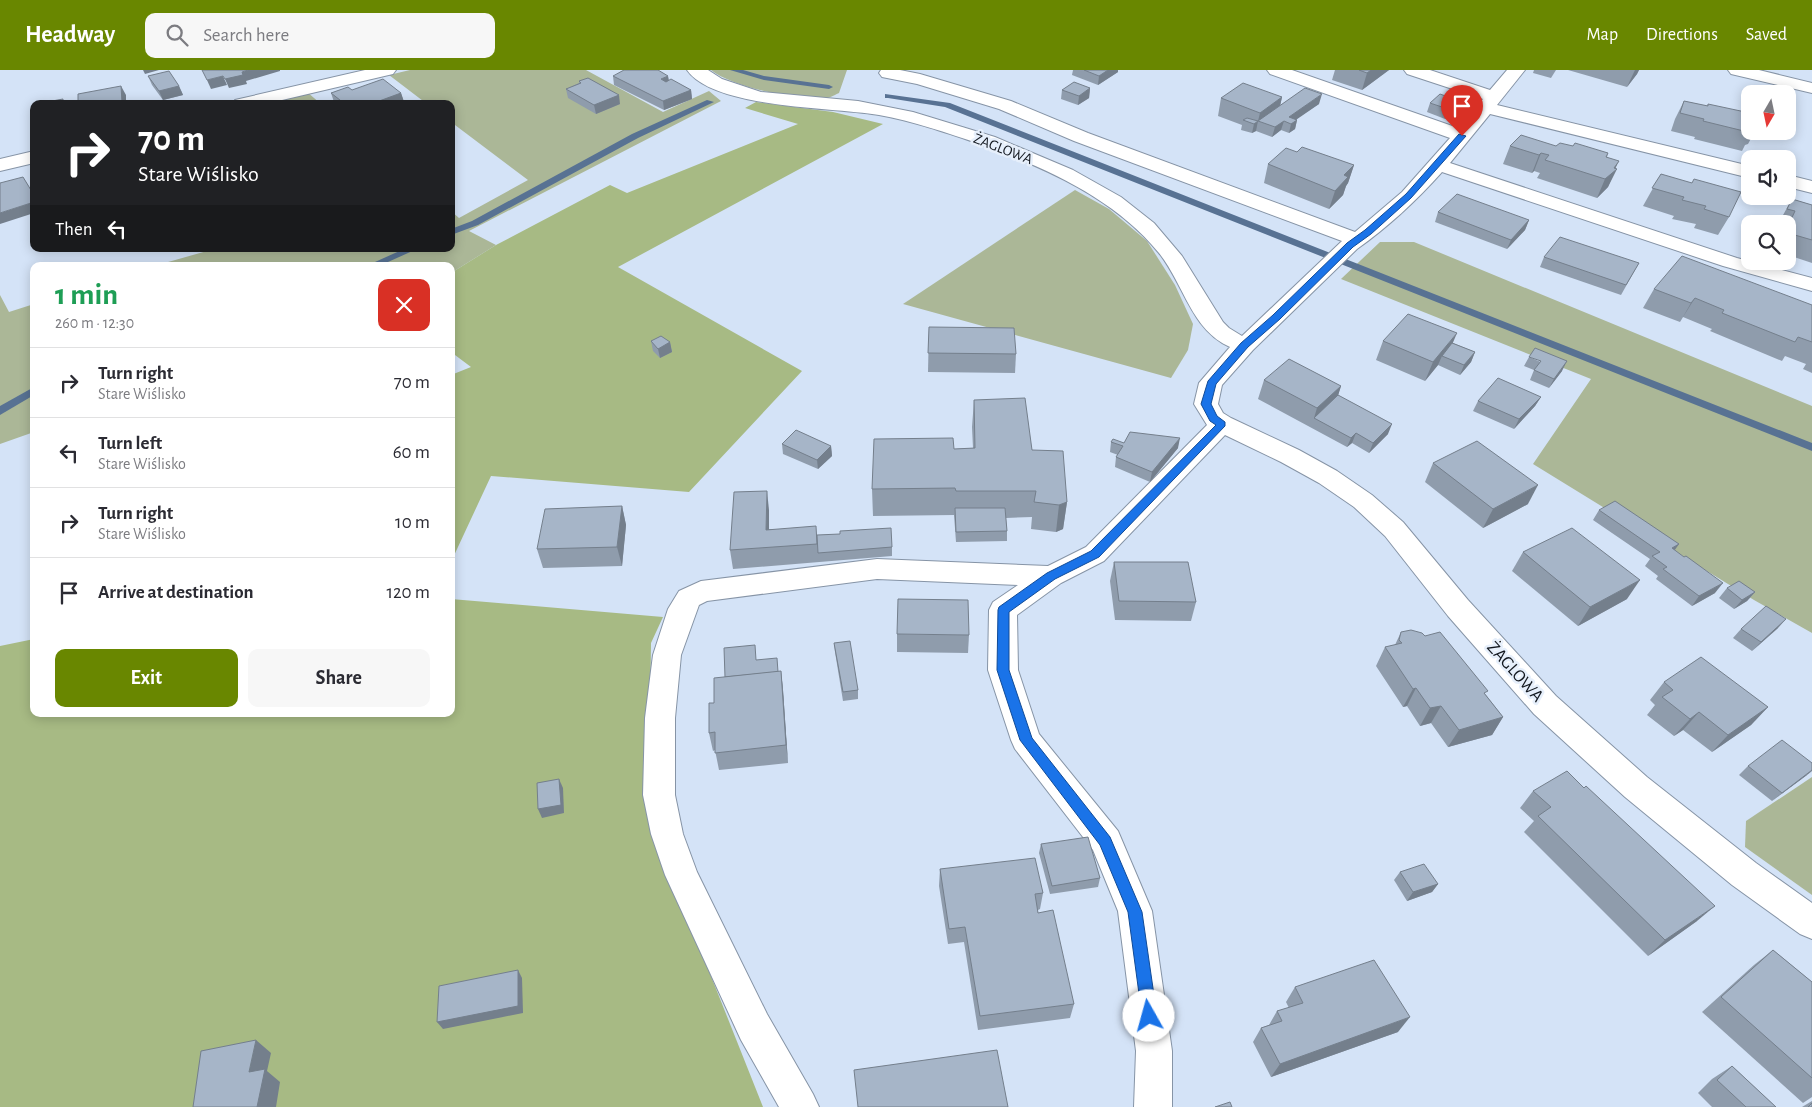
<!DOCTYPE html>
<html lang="en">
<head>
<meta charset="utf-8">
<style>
	body { margin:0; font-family:"Alegreya Sans",sans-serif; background:#f7f7f7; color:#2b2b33; height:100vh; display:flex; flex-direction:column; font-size:19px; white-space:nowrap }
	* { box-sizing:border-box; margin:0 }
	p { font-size:16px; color:#7c7c81 }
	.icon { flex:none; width:28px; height:28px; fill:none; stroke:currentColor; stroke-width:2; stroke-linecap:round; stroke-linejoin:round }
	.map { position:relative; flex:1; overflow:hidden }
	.details { position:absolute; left:30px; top:192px; width:425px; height:455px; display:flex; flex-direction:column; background:#fff; border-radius:10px; box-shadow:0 2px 12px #0003 }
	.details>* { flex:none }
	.top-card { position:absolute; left:30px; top:30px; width:425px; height:152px; border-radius:10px; box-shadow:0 2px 12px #0003; background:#202124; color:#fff; overflow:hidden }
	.needle { width:32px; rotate:189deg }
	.controls { position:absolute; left:1741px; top:15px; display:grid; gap:10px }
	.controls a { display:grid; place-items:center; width:55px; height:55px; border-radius:10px; background:#fff; box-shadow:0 2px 12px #0003; font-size:25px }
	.pin { position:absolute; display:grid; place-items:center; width:42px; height:42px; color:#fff; margin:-51px -21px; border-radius:50% 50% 50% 0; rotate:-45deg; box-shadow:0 0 5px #0007 }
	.pin .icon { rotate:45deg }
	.me { position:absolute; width:55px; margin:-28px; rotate:353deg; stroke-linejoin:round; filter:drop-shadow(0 0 4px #0008) }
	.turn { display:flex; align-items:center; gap:18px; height:105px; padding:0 25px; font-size:22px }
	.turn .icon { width:65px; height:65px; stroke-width:2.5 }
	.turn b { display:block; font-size:35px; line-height:42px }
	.then { display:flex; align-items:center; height:48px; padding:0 25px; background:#0003; gap:10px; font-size:19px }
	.round { display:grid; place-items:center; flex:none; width:52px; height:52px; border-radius:10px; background:#f7f7f7 }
	.overview { display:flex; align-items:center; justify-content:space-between; height:85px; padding:0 25px }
	h1 { font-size:30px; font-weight:700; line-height:38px; color:#1e9e55 }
	.cta { display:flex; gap:10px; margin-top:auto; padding:10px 25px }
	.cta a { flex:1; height:58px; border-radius:10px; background:#698700; color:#fff; font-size:20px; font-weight:700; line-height:58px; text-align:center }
	.cta a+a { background:#f7f7f7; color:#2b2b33 }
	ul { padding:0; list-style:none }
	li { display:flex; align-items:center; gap:15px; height:70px; padding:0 25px; border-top:1px solid #e1e1e2 }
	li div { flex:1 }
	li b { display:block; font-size:19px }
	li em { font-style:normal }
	header { display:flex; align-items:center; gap:30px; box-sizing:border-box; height:70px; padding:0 25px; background:#698700; color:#fff }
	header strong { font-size:24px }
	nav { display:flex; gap:28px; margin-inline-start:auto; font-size:18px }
	.search { width:350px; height:45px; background:#f7f7f7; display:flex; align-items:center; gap:12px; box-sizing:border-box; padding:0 18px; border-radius:10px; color:#7c7c81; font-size:19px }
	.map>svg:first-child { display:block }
	.green { fill:#abb797 }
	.forest { fill:#a7ba84 }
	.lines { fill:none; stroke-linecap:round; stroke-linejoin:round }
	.stream { fill:#587293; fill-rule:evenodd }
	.minor-casing { stroke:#8694a6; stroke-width:2 }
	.minor { fill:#fff; fill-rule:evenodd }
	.wall { fill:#8f9cac }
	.shaded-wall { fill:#747f8c }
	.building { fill:#a6b5c8; stroke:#747f8c }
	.route { fill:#1a73e8; stroke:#114b97 }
	.labels { text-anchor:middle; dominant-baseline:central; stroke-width:5; stroke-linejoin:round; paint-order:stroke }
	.far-street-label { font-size:15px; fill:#12171e; stroke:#e6effb }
	.street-label { font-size:18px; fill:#12171e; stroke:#e6effb }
</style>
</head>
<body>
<header>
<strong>Headway</strong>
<div class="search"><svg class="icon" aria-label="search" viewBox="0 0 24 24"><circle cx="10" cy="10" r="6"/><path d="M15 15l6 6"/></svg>Search here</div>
<nav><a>Map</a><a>Directions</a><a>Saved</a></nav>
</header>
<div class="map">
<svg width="1812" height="1037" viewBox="0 0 1812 1037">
	<rect width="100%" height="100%" fill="#d4e3f7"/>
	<g class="green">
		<path d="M410 0H586L663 42 709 21 721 31 469 161 496 175 451 203V196H154L214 179H451V141L459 148 528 110 451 52V34H427L389 5Z"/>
		<path d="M711 0H847L839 23C833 26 827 29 820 29 795 30 730 16 711 0Z"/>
		<path d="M307 22 321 34H257Z"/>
		<path d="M1075 120 1109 139 1147 171 1175 215 1193 254 1188 280 1171 308 903 234Z"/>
		<path d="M1380 172H1414L1812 336V563L1754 530 1533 394 1591 309 1341 209Z"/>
		<path d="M0 225 9 242 34 234V362L0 374Z"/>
		<path d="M1812 707V825L1745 777 1746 751Z"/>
	</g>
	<g class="forest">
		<path d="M756 32 833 42 883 54 618 197 802 301 689 422 491 406 451 492V305L471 297 451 282V203L496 175 610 115 627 123 798 54 745 38Z"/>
		<path d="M451 529 663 547 651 573 649 732 674 813 763 1037H0V576L34 569V644H451Z"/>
	</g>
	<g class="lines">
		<g class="stream">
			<path d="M730 0H743L764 6 829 15 833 17 829 19 764 10Z"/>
			<path d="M885 24 950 33 1812 373V381L945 37 888 28H885Z"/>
			<path d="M707 30 714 32 638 68 478 155 451 165V159L472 151 632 64Z"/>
			<path d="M404 179H417L379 196H366Z"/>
			<path d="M34 317V325L0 345V336Z"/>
		</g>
		<g class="minor-casing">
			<g id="minor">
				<path d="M365 0H396L393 4 265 34H232L235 30Z"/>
				<path d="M687 0H708L722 9 761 22 858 31 913 42 995 67 1073 100 1121 127 1154 153 1182 186 1223 252 1229 258 1242 266 1342 171 1074 71 999 39 917 14 882 7 879 3 881 0H900L920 4 1011 31 1088 63 1355 162 1402 122 1450 68 1270 4 1267 0H1292L1458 58 1483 29 1407 4 1404 0H1430L1490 20 1507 0H1525L1497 35 1750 96V108L1490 44 1450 93 1737 188 1812 208V221L1723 196 1442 102C1416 131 1388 157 1357 179L1253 280 1222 315 1218 334 1223 343 1231 348 1299 380 1337 401 1372 425 1403 452 1468 530 1556 626 1647 707 1756 793 1812 833V869L1800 864 1732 815 1625 727 1534 644 1448 546 1385 466 1354 437 1319 413 1281 392 1225 365 1104 491 1061 513 1017 545 1018 600 1039 664 1118 761 1152 841 1172 981V1037H1134L1136 981 1118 841 1093 780 1015 679 1011 670 988 600 989 540 993 532 1018 515 877 509 707 531 699 535 681 585 675 648V725L683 764 697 802 767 944 813 1024 819 1037H779L741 970 665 805 651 764 643 725 645 648 653 585 668 539 679 521 701 511 877 489 1048 496 1086 477 1207 355 1194 334 1199 313 1230 277C1191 260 1184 214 1159 183 1114 128 1046 98 980 74 947 63 913 51 879 45 834 37 714 39 687 0Z"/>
				<path d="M1728 0H1759L1812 13V23L1731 4Z"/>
				<path d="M34 81V93L0 101V89Z"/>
				<path d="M1788 105 1812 111V123L1788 117Z"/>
			</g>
		</g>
		<use href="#minor" class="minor"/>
	</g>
	<g class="wall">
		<path d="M1073 0H1118V2L1098 15 1072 5Z"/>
		<path d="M1335 0H1389L1362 20 1332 10Z"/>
		<path d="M1534 0H1556L1551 8 1533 3Z"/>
		<path d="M1568 0H1639L1637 4 1627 17Z"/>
		<path d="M148 6 179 16 183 25 163 30 152 15Z"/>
		<path d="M613 6 669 10 691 20 692 29 664 40 614 15Z"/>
		<path d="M579 11 620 34 596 44 568 28 566 19 579 13Z"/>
		<path d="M1090 18 1089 28 1078 35 1061 29 1062 20Z"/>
		<path d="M352 20 401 23 404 32 400 34H337L334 32 331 23Z"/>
		<path d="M1282 27 1280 36 1319 34 1296 49 1297 50 1295 59 1289 63 1281 60 1272 67 1256 61 1252 63 1241 60 1242 55 1218 46 1221 28Z"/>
		<path d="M1684 31 1707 36 1708 34 1750 61H1755L1748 74 1745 75 1742 81 1694 69 1695 67 1671 61 1675 49Z"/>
		<path d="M1430 33 1456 40 1445 49 1427 42Z"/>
		<path d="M1510 76H1573L1608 83 1607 87 1616 98 1608 117 1597 128 1537 108 1540 103 1534 101 1532 103 1503 94Z"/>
		<path d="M1297 82 1354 95 1348 113 1346 116 1343 125 1329 139 1264 113 1268 94Z"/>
		<path d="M1661 104 1729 147 1718 165 1694 158 1696 154 1672 149 1674 146 1643 136Z"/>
		<path d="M1792 129 1812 135V193L1788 185V154H1778Z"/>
		<path d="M1438 142 1529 150 1525 160 1507 179 1435 152Z"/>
		<path d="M1544 187 1639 193 1621 225 1540 197Z"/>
		<path d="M1654 219 1812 235V303L1803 299 1806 294 1785 286 1782 291 1710 261 1712 259 1683 247 1680 252 1643 238Z"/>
		<path d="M929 257 1016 284 1015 303 928 302Z"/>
		<path d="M651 271 670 272 672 282 660 288 653 281Z"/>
		<path d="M1383 271 1453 273 1475 282 1471 292 1460 305 1438 295 1425 311 1376 290Z"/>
		<path d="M1529 287 1562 301 1549 318 1530 310 1534 300 1524 296Z"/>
		<path d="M1264 310 1341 316 1338 325 1388 364 1369 383 1352 373 1347 377 1258 329Z"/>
		<path d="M1541 327 1535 336 1514 359 1473 341 1478 331Z"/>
		<path d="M974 330 1032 380 1067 432 1063 459 1056 462 1031 459 1032 447 1006 448 1007 461V471L956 472 954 445 873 446 872 419 954 379 973 378 972 357Z"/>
		<path d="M1111 372 1124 373 1178 378 1150 412 1115 397 1116 387 1118 385 1110 382Z"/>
		<path d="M782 374 831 376 832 386 818 399 783 384Z"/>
		<path d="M1433 393 1528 434 1483 458 1425 412Z"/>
		<path d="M622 436 626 455 622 496 543 498 537 479Z"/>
		<path d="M769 440V459L817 465 892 477V486L733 499 730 480Z"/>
		<path d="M1599 440 1679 474 1674 480 1715 523 1692 536 1656 509 1658 506 1645 496 1650 489 1593 450Z"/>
		<path d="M1523 482 1627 529 1578 556 1512 501Z"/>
		<path d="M1114 492 1196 532 1191 551 1115 550 1110 511Z"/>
		<path d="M1727 518 1755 522 1747 531 1734 539 1719 528Z"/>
		<path d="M1778 558 1752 581 1733 568 1741 559Z"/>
		<path d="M1401 562 1425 566 1486 625 1503 647 1492 665 1448 677 1431 653 1420 656 1407 636 1403 637 1376 596 1385 577 1395 575Z"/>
		<path d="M897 564 969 565 968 583 897 582Z"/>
		<path d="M834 573 858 620V629L843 631 835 582Z"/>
		<path d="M757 590 778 602 781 601 783 620 788 693 719 700 715 680 713 681 709 663 714 633 725 607Z"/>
		<path d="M1664 612 1768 637 1751 655 1712 682 1683 660 1674 666 1647 645 1655 635 1650 630Z"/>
		<path d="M1748 696 1807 705 1772 731 1739 705Z"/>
		<path d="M1533 721 1697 851 1648 886 1524 762 1534 751 1520 738Z"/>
		<path d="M1041 774 1100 808 1098 817 1050 824 1039 783Z"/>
		<path d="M940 799 1043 823 1040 839 1038 840V843L1074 934 1070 948 978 960 964 872 948 874 939 816Z"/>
		<path d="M1400 802 1438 814 1432 822 1407 831 1394 810Z"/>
		<path d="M1773 880 1812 912V1027L1803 1033 1702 942 1754 895Z"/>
		<path d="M1295 917 1398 962 1271 1007 1253 972 1261 958 1269 955 1277 941 1289 938 1286 932Z"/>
		<path d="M1732 996 1776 1037H1712L1698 1023 1712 1009Z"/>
		<path d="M1812 1031V1037H1802Z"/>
	</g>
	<g class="shaded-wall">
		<path d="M143 0H159L145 4Z"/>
		<path d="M248 0H280V1L246 11 247 14 229 18 225 9 242 2Z"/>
		<path d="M1108 0H1118V2L1098 15 1099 6Z"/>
		<path d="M1371 0H1389L1362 20 1367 3Z"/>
		<path d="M1635 0H1639L1637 4 1627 17Z"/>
		<path d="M223 6 227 15 211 19 207 10Z"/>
		<path d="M668 6 670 15 661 9Z"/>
		<path d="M121 16 126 25V34H112Z"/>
		<path d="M179 16 183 25 163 30 159 21Z"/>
		<path d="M1090 18 1089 28 1078 35 1079 26Z"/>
		<path d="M691 20 692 29 664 40 663 31Z"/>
		<path d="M401 23 404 32 400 34H371Z"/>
		<path d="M1322 24 1319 34 1290 54 1289 47Z"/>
		<path d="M619 25 620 34 596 44 594 35Z"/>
		<path d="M1282 27 1278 45 1258 51 1260 43Z"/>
		<path d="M1459 31 1456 40 1445 49 1448 39Z"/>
		<path d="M1297 50 1295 59 1289 63 1291 54Z"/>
		<path d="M1258 51 1256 61 1252 63 1254 54Z"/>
		<path d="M1284 51 1281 60 1272 67 1275 57Z"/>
		<path d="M1541 83 1534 101 1532 103 1539 85Z"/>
		<path d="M1619 91 1614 101 1617 99 1608 117 1597 128 1605 109Z"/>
		<path d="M1354 95 1348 113 1346 116 1343 125 1329 139 1335 121 1344 105Z"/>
		<path d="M34 132V143L0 154V143Z"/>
		<path d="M1529 150 1525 160 1507 179 1511 170Z"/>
		<path d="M1695 228 1683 247 1680 252 1691 233Z"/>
		<path d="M1457 263 1449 282 1442 286 1438 295 1425 311 1433 292Z"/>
		<path d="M670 272 672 282 660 288 658 279Z"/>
		<path d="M1475 282 1471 292 1460 305 1464 295Z"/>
		<path d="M1567 291 1562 301 1549 318 1554 309Z"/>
		<path d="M1341 316 1335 335 1314 348 1317 338Z"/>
		<path d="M1541 327 1535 336 1514 359 1519 349Z"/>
		<path d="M1392 354 1388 364 1369 383 1373 373Z"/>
		<path d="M1356 363 1352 373 1347 377 1351 368Z"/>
		<path d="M1180 368 1178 378 1150 412 1152 402Z"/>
		<path d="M831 376 832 386 818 399 817 390Z"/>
		<path d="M1538 415 1528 434 1483 458 1493 439Z"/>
		<path d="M767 421 769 440V469L766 460Z"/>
		<path d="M1067 432 1063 459 1056 462 1059 435Z"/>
		<path d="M622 436 626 455 622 496 617 477Z"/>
		<path d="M1679 474 1672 484V478Z"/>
		<path d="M1640 510 1627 529 1578 556 1590 537Z"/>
		<path d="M1723 513 1715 523 1692 536 1699 526Z"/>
		<path d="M1755 522 1747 531 1734 539 1742 530Z"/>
		<path d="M1786 549 1778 558 1752 581 1761 572Z"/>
		<path d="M781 601 783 620 788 693 786 675Z"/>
		<path d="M1416 618 1407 636 1403 637 1413 619Z"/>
		<path d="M1441 636 1431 653 1420 656 1430 638Z"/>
		<path d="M1768 637 1751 655 1712 682 1728 665Z"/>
		<path d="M1699 642 1683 660 1674 666 1690 649Z"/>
		<path d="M1503 647 1492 665 1448 677 1459 660Z"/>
		<path d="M1812 700V701L1807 705 1772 731 1782 723Z"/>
		<path d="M559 709 563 718 564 743 542 748 538 739Z"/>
		<path d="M1438 814 1432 822 1407 831 1413 822Z"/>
		<path d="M1715 836 1697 851 1648 886 1665 870Z"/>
		<path d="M518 900 522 908 523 943 443 959 437 952Z"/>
		<path d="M1410 947 1398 962 1271 1007 1280 994Z"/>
		<path d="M256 970 271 983 267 1001 280 1012 276 1037H257L249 1002Z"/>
	</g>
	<g class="building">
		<path d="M202 0H248L242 2 243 5 225 9 223 6 207 10Z"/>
		<path d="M624 0H658L668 6 661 9 666 12 671 9 691 20 663 31 613 6Z"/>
		<path d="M1084 0H1108L1099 6Z"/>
		<path d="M1359 0H1371L1367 3Z"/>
		<path d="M169 1 179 16 159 21 148 6Z"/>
		<path d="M588 8 619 25 594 35 566 19 581 13 579 11Z"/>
		<path d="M383 9 401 23 371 34H345L331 23 348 17 352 20Z"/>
		<path d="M1074 12 1090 18 1079 26 1062 20Z"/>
		<path d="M1243 13 1282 27 1260 43 1221 28Z"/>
		<path d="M121 16 122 32 112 34H78V24Z"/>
		<path d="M1305 18 1322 24 1289 47 1297 50 1291 54 1284 51 1275 57 1258 51Z"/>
		<path d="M1440 24 1459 31 1448 39 1430 33Z"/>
		<path d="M63 29V34H36Z"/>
		<path d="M1684 31 1708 36V34L1750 43V61H1752V63L1703 51 1704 49 1680 43Z"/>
		<path d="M1247 48 1258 51 1254 54 1243 50Z"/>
		<path d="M1521 65 1556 76 1560 73 1573 76 1575 73 1608 83 1606 87 1619 91 1614 98 1617 99 1605 109 1545 90 1549 85 1541 83 1539 85 1510 76Z"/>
		<path d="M1302 77 1354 95 1344 105 1348 107 1335 121 1268 94 1286 78 1297 82Z"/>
		<path d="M1661 104 1692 113 1694 109 1741 122 1729 147 1704 139 1706 136 1682 130 1684 127 1652 118Z"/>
		<path d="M23 107 34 125V132L0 143V113Z"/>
		<path d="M1457 124 1529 150 1511 170 1438 142Z"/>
		<path d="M1792 129 1812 135V170L1788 163V156L1795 141 1787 139Z"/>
		<path d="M1560 167 1639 193 1626 215 1544 187Z"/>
		<path d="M1682 186 1812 235V272L1798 267 1795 272 1722 243 1724 240 1695 228 1691 233 1654 219Z"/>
		<path d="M1408 244 1457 263 1433 292 1383 271Z"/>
		<path d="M929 257 1014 258 1016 284 928 283Z"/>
		<path d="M661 266 670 272 658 279 651 271Z"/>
		<path d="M1452 273 1475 282 1464 295 1442 286Z"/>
		<path d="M1535 278 1567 291 1554 309 1534 300 1541 291 1529 287Z"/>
		<path d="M1289 289 1341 316 1317 338 1264 310Z"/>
		<path d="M1498 308 1541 327 1519 349 1478 331Z"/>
		<path d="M1338 325 1392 354 1373 373 1356 363 1351 368 1314 348Z"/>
		<path d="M1025 328 1032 380 1063 381 1067 432 1059 435 1034 432 1036 421H956L955 418 872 419 874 369 953 368 954 379 975 378 974 330Z"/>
		<path d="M796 360 831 376 817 390 782 374Z"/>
		<path d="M1130 362 1180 368 1152 402 1116 387 1123 376 1111 372 1113 369 1124 373Z"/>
		<path d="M1477 371 1538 415 1493 439 1433 393Z"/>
		<path d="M767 421 766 460 816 456 817 474 730 480 734 422Z"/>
		<path d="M1615 431 1679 474 1672 478 1684 487 1686 486 1723 513 1699 526 1663 499 1667 497 1652 486 1660 482 1599 440Z"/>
		<path d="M622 436 617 477 537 479 545 439Z"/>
		<path d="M955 438H1005L1007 461 956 462Z"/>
		<path d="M891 458 892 477 818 483 817 465 840 464V461Z"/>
		<path d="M1572 458 1640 510 1590 537 1523 482Z"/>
		<path d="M1114 492H1188L1196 532 1119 531Z"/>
		<path d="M1739 511 1755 522 1742 530 1727 518Z"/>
		<path d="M898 529 968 530 969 565 897 564Z"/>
		<path d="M1766 536 1786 549 1761 572 1741 559Z"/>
		<path d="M1411 560 1422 563 1425 566 1440 562 1488 621 1484 623 1503 647 1459 660 1441 636 1430 638 1416 618 1413 619 1385 577 1402 573 1399 570 1401 562Z"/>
		<path d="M850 571 858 620 843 622 834 573Z"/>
		<path d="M755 575 756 590 777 588 778 602 725 607 724 578Z"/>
		<path d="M1701 587 1768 637 1728 665 1699 642 1690 649 1662 627 1673 620 1664 612Z"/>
		<path d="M781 601 786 675 715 683V662L709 663V633H714V608Z"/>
		<path d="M1782 670 1812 693V700L1782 723 1748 696Z"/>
		<path d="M1567 701 1584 718 1586 716 1715 836 1665 870 1538 746 1551 737 1533 721Z"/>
		<path d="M559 709 561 735 538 739 537 713Z"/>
		<path d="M1088 767 1100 808 1052 816 1041 774Z"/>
		<path d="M1035 788 1043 823 1035 824 1038 843 1053 840 1074 934 980 946 965 857 949 859 940 799Z"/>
		<path d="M1424 794 1438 814 1413 822 1400 802Z"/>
		<path d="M1773 880 1812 912V1008L1721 927Z"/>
		<path d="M1374 890 1410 947 1280 994 1261 958 1282 951 1277 941 1303 933 1295 917Z"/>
		<path d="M518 900V936L437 952 439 916Z"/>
		<path d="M256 970 249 1002 265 999 257 1037H193L201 981Z"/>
		<path d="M997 980 1008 1037H858L854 1000Z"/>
		<path d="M1732 996 1776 1037H1746L1717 1010Z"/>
		<path d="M1230 1032 1232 1037H1215Z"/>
		<path d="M1812 1033V1037H1808Z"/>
	</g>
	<path class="route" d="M1459 64 1466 66 1411 128 1371 164 1353 177 1280 249 1248 277 1216 314 1211 334 1217 346 1225 352V356L1099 487 1055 509 1009 542V600L1032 668 1110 767 1142 842 1157 946 1154 951 1149 953 1144 951 1142 946 1128 842 1100 775 1020 670 997 600 998 540 999 537 1047 503 1091 481 1216 355 1210 351 1201 334 1208 311 1241 273 1273 245 1347 173 1365 160 1406 124Z"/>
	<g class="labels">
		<g class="far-street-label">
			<text transform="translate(1003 79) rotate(21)">ŻAGLOWA</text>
		</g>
		<g class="street-label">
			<text transform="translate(1515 602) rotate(48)">ŻAGLOWA</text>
		</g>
	</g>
</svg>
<div class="controls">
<a><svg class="needle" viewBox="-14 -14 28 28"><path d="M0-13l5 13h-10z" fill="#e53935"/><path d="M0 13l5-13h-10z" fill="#7c7c81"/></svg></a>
<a><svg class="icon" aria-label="sound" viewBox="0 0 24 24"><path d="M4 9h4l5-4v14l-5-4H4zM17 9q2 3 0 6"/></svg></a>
<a><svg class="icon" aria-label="search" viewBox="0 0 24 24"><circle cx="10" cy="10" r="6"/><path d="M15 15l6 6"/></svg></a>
</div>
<div class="pin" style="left:1462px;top:66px;background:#d93025"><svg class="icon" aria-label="arrive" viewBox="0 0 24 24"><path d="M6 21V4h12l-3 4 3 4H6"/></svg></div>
<svg class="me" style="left:1149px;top:946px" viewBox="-20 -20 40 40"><circle r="19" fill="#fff"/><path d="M0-13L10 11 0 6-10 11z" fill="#1a73e8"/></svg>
<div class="top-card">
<div class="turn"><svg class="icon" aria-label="right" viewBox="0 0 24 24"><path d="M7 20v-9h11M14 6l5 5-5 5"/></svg><div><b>70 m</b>Stare Wiślisko</div></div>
<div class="then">Then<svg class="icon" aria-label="left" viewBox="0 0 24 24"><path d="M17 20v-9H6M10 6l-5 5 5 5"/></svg></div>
</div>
<section class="details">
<div class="overview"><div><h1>1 min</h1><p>260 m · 12:30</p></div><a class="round" style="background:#d93025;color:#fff"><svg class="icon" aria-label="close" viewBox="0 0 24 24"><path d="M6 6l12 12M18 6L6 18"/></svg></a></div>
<ul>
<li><svg class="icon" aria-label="right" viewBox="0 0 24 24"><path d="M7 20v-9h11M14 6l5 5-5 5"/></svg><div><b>Turn right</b><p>Stare Wiślisko</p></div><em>70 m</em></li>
<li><svg class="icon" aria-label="left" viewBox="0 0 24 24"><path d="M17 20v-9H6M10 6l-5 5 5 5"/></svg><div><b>Turn left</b><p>Stare Wiślisko</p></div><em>60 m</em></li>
<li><svg class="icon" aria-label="right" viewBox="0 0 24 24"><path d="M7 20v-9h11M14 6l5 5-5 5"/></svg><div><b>Turn right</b><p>Stare Wiślisko</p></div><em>10 m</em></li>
<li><svg class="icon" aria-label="arrive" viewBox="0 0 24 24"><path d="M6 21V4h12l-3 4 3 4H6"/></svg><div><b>Arrive at destination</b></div><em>120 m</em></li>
</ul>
<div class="cta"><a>Exit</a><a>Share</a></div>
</section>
</div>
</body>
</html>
